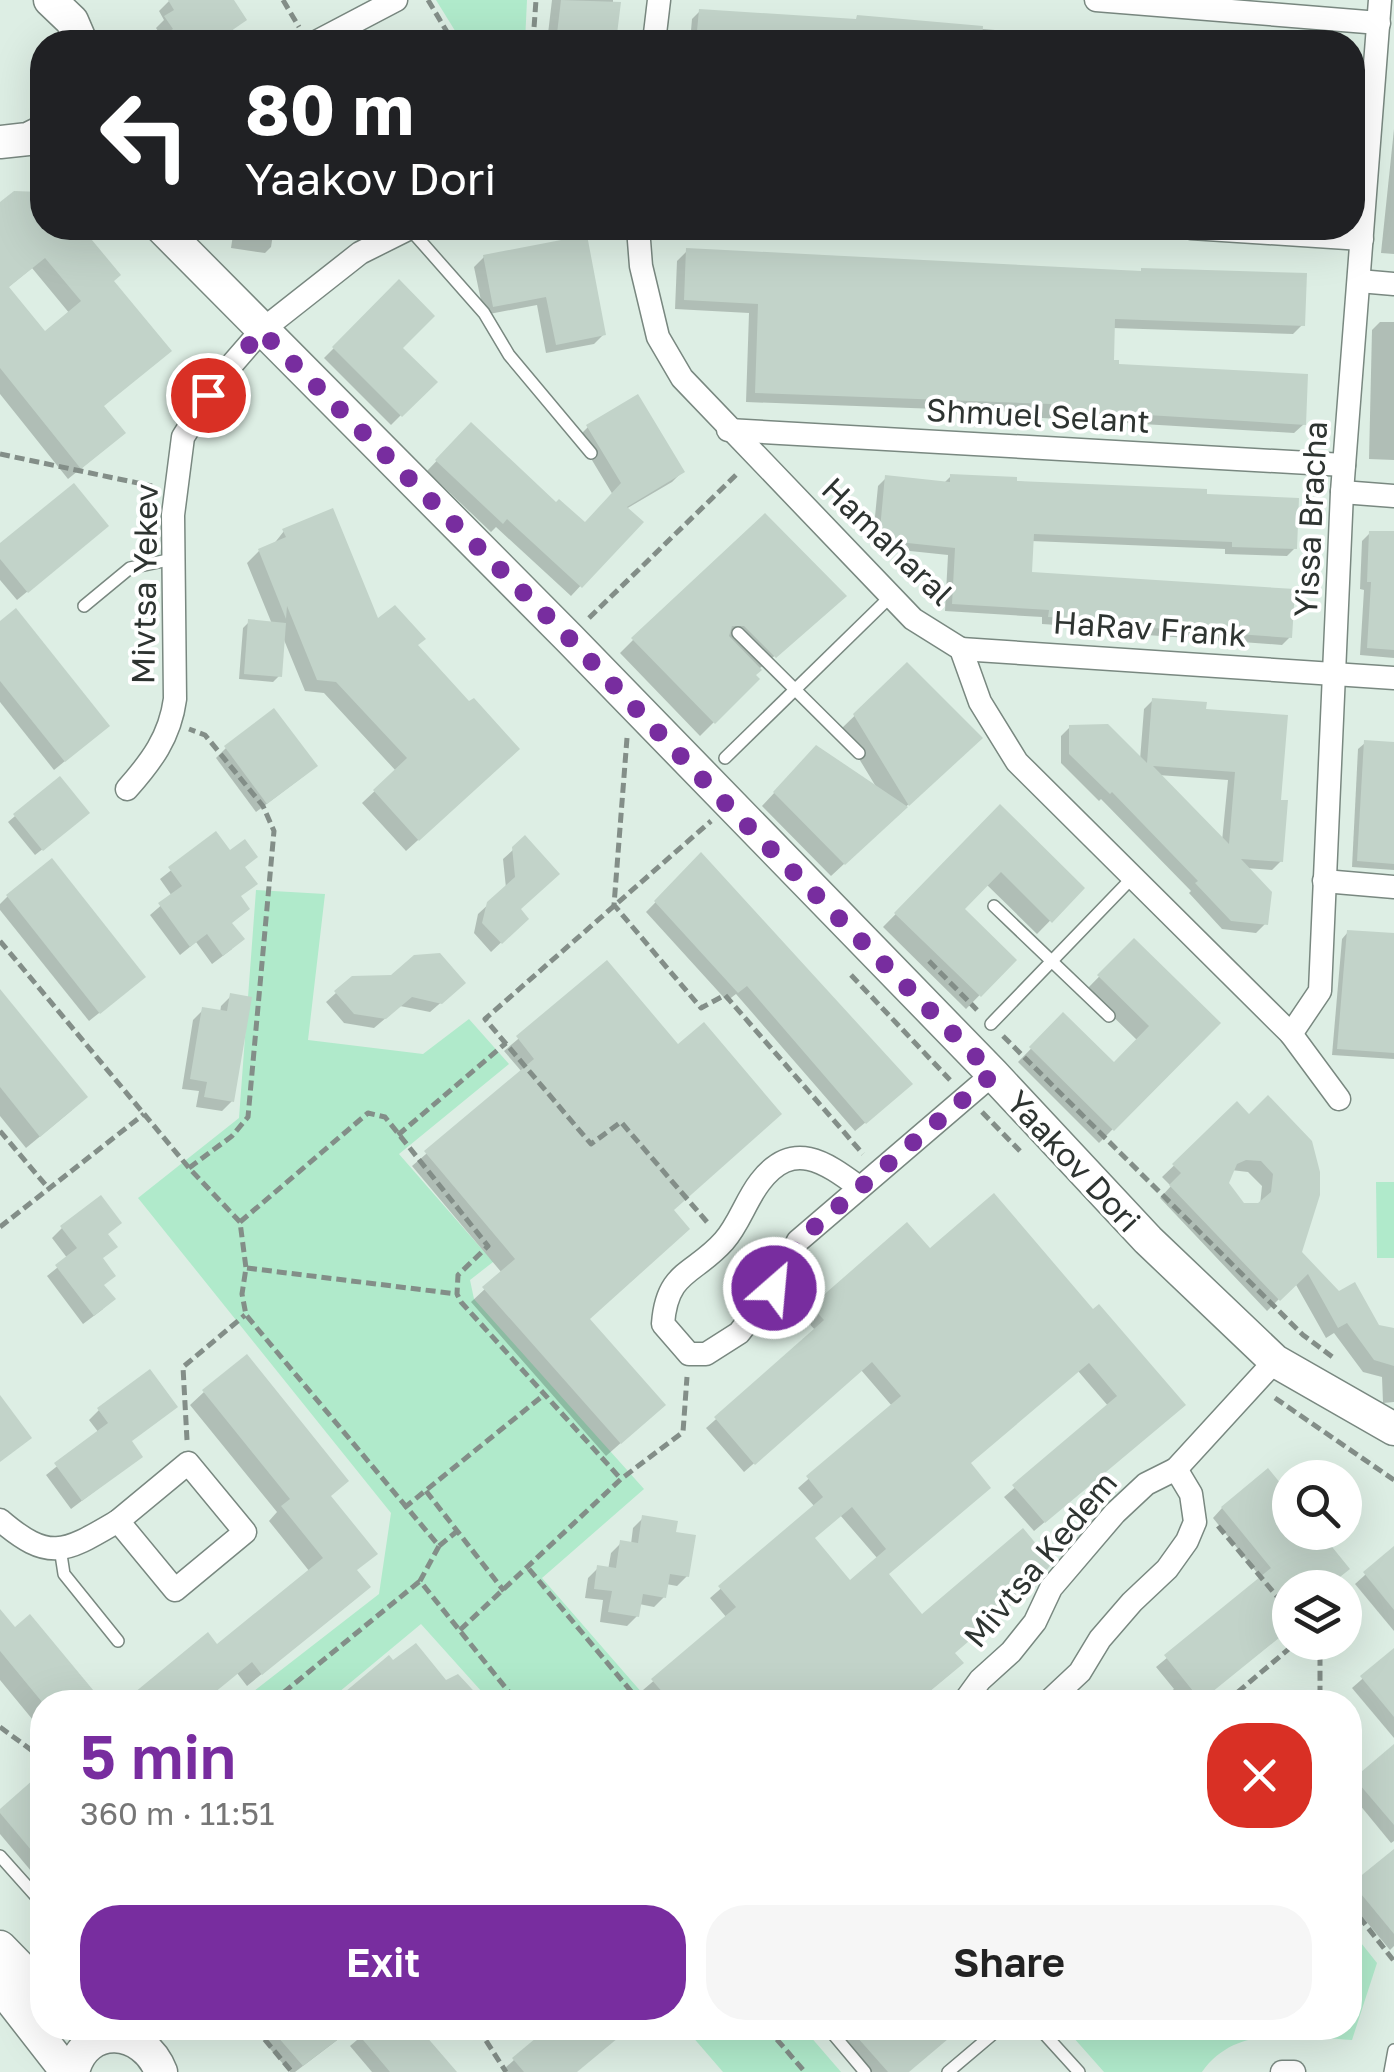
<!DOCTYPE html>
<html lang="en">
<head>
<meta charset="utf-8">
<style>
	body { margin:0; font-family:"Golos Text",sans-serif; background:#f6f6f6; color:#222; height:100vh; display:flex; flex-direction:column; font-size:38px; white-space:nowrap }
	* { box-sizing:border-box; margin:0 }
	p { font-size:32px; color:#767676 }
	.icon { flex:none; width:55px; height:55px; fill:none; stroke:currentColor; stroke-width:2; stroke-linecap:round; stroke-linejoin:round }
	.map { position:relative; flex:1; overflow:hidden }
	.panel { position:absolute; left:30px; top:1690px; width:1332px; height:350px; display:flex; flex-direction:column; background:#fff; border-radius:40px; box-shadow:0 10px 40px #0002 }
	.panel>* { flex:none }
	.hud { position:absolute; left:30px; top:30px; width:1335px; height:210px; border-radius:40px; box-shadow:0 10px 40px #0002; background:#202124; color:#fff; overflow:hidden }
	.buttons { position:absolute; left:1272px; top:1460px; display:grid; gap:20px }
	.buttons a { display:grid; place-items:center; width:90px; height:90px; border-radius:50%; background:#fff; box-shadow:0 10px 40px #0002; font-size:50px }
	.pin { position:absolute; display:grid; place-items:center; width:85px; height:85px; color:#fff; margin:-42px; border:5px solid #fff; border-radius:50%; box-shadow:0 2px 10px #0007 }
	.me { position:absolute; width:110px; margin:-55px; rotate:27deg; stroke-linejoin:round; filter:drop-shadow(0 0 8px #0008) }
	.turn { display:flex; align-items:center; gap:35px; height:210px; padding:0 50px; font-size:45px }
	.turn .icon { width:130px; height:130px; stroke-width:2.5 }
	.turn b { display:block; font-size:70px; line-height:85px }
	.round { display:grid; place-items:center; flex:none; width:105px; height:105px; border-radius:40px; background:#f6f6f6 }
	.head { display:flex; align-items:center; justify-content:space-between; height:170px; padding:0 50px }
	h1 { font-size:60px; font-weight:600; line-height:75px; color:#782d9f }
	.primary-button { display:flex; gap:20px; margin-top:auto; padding:20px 50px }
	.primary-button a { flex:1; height:115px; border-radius:40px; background:#782d9f; color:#fff; font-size:40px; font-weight:600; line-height:115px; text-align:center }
	.primary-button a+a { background:#f6f6f6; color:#222 }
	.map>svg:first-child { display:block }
	.green { fill:#b0eacb }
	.shadow { fill:#0003; fill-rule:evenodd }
	.building { fill:#c2d3c9; fill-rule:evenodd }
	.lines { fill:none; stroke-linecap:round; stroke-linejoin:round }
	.lane-casing { stroke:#798880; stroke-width:14 }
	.street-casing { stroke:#798880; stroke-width:25 }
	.secondary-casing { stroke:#798880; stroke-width:35 }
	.path { stroke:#838e88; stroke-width:5; stroke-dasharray:10 5; stroke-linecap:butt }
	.lane { stroke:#fff; stroke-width:11 }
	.street { stroke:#fff; stroke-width:22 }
	.secondary { stroke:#fff; stroke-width:32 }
	.route { stroke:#782d9f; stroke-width:18; stroke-dasharray:0 32.4 }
	.labels { text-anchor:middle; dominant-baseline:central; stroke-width:8; stroke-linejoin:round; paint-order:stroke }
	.street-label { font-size:32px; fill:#2e3431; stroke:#fff }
</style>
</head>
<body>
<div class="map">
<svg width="1394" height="2072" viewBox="0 0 1394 2072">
	<rect width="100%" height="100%" fill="#ddeee4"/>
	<g class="green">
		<path d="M436 0H527L525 42H462Z"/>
		<path d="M256 890 325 894 308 1040 423 1054 469 1019 509 1064 399 1154 493 1262 470 1280 474 1299 644 1489 542 1578 650 1702H491L421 1624 327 1702H240L379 1594 391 1513 138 1198 239 1118Z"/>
		<path d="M1376 1182H1394V1258H1377Z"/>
		<path d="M1350 1929 1377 1963 1352 2040C1299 2036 1236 2023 1202 2072H1104L1065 2028H1350Z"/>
		<path d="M685 2028H803L841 2072H723Z"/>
	</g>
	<g class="shadow">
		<path d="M170 0H231L243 20 229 33 235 42H159L163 39 156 28 164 20 159 11Z"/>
		<path d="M552 0H613V3L618 4 613 42H547Z"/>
		<path d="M700 11 854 22 858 18 1030 33 1033 30 1110 36 1114 32 1229 42H690L692 19Z"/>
		<path d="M1394 129V254L1381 253Z"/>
		<path d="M15 193 42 195V228H79L118 275 111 281 102 407 111 444 68 479 0 394V205ZM32 268 70 314 44 335 7 288Z"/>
		<path d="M234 228H274L271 247 265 253 231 248Z"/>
		<path d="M687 251 1302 325 1293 334 1113 328 1111 362 1304 424 1294 433 1042 418V413L746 402 749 313 675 309 677 261Z"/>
		<path d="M484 257 604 334 594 344 546 353 537 305 484 315 474 267Z"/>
		<path d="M399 283 400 348 434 382 391 425 324 358Z"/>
		<path d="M1380 322H1394V460L1369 459 1372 330Z"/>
		<path d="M471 425 556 505 584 525 613 495 578 437 588 427 682 472 672 482 626 509 640 522 571 596 496 527 491 532 427 471Z"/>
		<path d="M951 476 1205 497 1295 548 1287 556 1225 554V549L1031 541 1029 574 1290 637 1282 645 1133 634V630L1042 624V617L945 611 948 555 872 547 878 486 886 478 943 484Z"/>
		<path d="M284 531 377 622 415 646 505 761 406 851 362 803 396 771 324 693 305 691 282 635 279 676 273 682 239 679 243 628 249 622 272 624 247 563 259 551 273 545Z"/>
		<path d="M1370 533 1394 534V658L1360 655 1364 590 1360 589 1362 541Z"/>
		<path d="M96 535 17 600 0 580V546Z"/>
		<path d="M831 609 760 668 753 675 757 679 700 736 620 653 633 640Z"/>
		<path d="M0 624 97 735 54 770 0 702Z"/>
		<path d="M907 665 966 751 831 876 762 806 803 762 878 790 841 729Z"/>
		<path d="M1153 700 1204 711 1279 802 1281 861 1272 870 1246 868 1265 924 1256 933 1222 929 1189 893 1191 891 1101 799 1099 801 1061 763V736L1070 727 1140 760 1144 709ZM1158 775 1228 780 1222 841Z"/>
		<path d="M1365 743 1394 745V870L1352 867 1358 749Z"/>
		<path d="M226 748 305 775 256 812 216 758Z"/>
		<path d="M59 779 81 819 35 855 8 822Z"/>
		<path d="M1000 808 1082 888 1037 934 986 884 962 909 1014 960 966 1009 883 927Z"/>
		<path d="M216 835 243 868 230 924 232 949 212 964 196 942 180 955 150 915 172 896 160 879Z"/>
		<path d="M525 839 518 910 526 919 491 952 474 933 478 914 506 888 503 859Z"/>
		<path d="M701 856 900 1094 855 1131 736 994 727 1001 646 912Z"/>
		<path d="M51 862 133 986 89 1021 0 910V904L7 897Z"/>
		<path d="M1348 932 1394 935V1059L1332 1055 1342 939Z"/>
		<path d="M1134 941 1218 1023 1099 1143 1018 1062 1063 1016 1114 1066 1138 1041 1086 990Z"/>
		<path d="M607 964 678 1048 672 1211 637 1276 587 1320 649 1418 606 1456 471 1302 502 1273 412 1166 522 1072 504 1051Z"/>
		<path d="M453 992 430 1012 400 1006 374 1028 344 1023 326 1002 336 993Z"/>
		<path d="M0 993 72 1110 26 1148 0 1116Z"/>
		<path d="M231 996 232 1101 222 1111 196 1107 199 1091 182 1089 193 1020 203 1010 220 1013 221 1006Z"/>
		<path d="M1268 1099 1299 1253 1339 1294 1378 1328 1394 1330V1402L1383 1403 1382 1377 1363 1372 1334 1333 1326 1338 1295 1283 1267 1311 1160 1198 1171 1186 1162 1177 1237 1105 1249 1118ZM1231 1170 1248 1172 1262 1186 1260 1205H1242L1226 1183Z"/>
		<path d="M62 1228 106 1235 101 1260 103 1309 83 1324 47 1276 68 1259 52 1238Z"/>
		<path d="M930 1252 1173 1414 1034 1531 1004 1497 1109 1407 1078 1371 968 1464 886 1575 951 1673 916 1702H653L643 1690 727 1618 710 1598 815 1507 798 1488 892 1406 861 1370 744 1472 706 1428 816 1331 803 1317 813 1307ZM840 1515 878 1559 849 1583 812 1539Z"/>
		<path d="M204 1392 329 1497 355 1571 354 1600 247 1686 237 1673 202 1702H127L207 1636 217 1647 310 1572 269 1521 277 1512 190 1405Z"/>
		<path d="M99 1410 140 1457 71 1509 46 1475 99 1433 89 1420Z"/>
		<path d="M1290 1499V1616L1278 1638 1198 1702H1157L1174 1689 1156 1667 1262 1579 1213 1518 1222 1508Z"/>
		<path d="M643 1518 673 1534 687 1576 677 1586 666 1584 664 1597 654 1607 639 1604 637 1616 627 1626 600 1622 603 1600 585 1598 588 1578 598 1568 608 1570 611 1553 621 1543 631 1544 633 1528Z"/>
		<path d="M1394 1549V1631L1355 1584Z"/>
		<path d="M0 1613 14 1630 29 1618 100 1702H42V1731L0 1680Z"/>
		<path d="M1394 1651V1738L1352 1688Z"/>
		<path d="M384 1662 446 1683 458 1677 482 1702H395L390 1696 391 1702H337Z"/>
		<path d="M1394 1747V1841L1391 1843 1350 1793V1785Z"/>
		<path d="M37 1781 42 1787V1884L0 1834V1812Z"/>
		<path d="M1394 1852V1946L1390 1950 1350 1902V1889Z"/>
		<path d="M282 2028H353L295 2072H290L265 2043Z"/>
		<path d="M371 2028H415L453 2072H372L350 2046Z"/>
		<path d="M552 2028H627L575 2072H506L504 2069 514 2060Z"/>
		<path d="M842 2028H959L907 2072H870L836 2033Z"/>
	</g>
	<g class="building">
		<path d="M168 0H234L247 20 231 31 238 42H151L173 29 164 16 174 10Z"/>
		<path d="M561 0 621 2 616 42H556Z"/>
		<path d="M699 9 856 19 857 15 983 26 982 42H696Z"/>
		<path d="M14 191 42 192V228H82L121 275 114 281 172 351 104 406 126 433 81 469 0 368V202ZM45 258 81 301 45 331 9 287Z"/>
		<path d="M587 235 606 335 556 345 546 297 493 307 483 255Z"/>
		<path d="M686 248 1141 271V268L1307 273 1305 326 1115 319 1114 360H1119V364L1308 374 1306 425 1051 409V404L755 393 758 304 684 300Z"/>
		<path d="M399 279 435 316 403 348 438 382 402 417 332 347Z"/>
		<path d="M638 394 685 472 627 507 644 522 582 588 507 519 503 524 435 460 471 422 556 502 559 499 585 522 621 483 586 425Z"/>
		<path d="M950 474 1017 477V481L1207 489V494L1299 498 1297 549 1232 547V542L1034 534 1032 572 1295 589 1292 638 1139 627 1140 623 1048 617 1049 610 952 604 955 548 879 540 885 475 950 482Z"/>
		<path d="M74 483 109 526 28 593 0 559V543Z"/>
		<path d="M333 508 378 618 395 605 426 639 418 645 469 701 474 698 520 749 419 841 373 790 407 758 336 682 317 680 287 606 286 619 258 549 286 537 282 529Z"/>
		<path d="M765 513 847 596 776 658 744 626H732L729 636 762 670 756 675 760 679 715 724 631 638Z"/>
		<path d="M1369 531H1394V650L1367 648 1371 582H1367Z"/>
		<path d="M16 608 110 726 65 762 0 681V621Z"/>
		<path d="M248 619 286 623 282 677 244 674Z"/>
		<path d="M907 662 983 738 909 806 853 714Z"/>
		<path d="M1152 698 1207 702 1206 709 1288 715 1281 800H1288L1283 862 1241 859 1272 892 1268 925 1231 921 1195 883 1198 881 1112 792 1110 794 1069 754V725L1108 724 1147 763ZM1153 766 1235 772 1229 844Z"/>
		<path d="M274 708 318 766 267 804 224 746Z"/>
		<path d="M1364 740 1394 742V864L1357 861Z"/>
		<path d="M816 745 908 807 845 865 773 792Z"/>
		<path d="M60 776 90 813 43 851 13 814Z"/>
		<path d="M1000 804 1085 888 1052 923 1001 872 965 909 1017 960 981 997 894 913Z"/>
		<path d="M216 831 230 850 245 839 258 857 245 867 258 884 241 896 250 909 232 923 245 939 223 956 207 934 190 947 158 903 182 886 168 867Z"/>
		<path d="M525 835 560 874 521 909 529 919 502 944 482 923 487 902 515 877 512 847Z"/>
		<path d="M701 852 913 1084 866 1124 747 986 738 993 654 901Z"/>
		<path d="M52 858 146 977 100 1014 6 895Z"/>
		<path d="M1347 930 1394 933V1053L1337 1049Z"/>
		<path d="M1134 938 1221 1023 1114 1131 1029 1047 1063 1012 1114 1062 1149 1026 1097 975Z"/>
		<path d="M440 953 466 983 442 1004 412 997 386 1019 354 1014 334 991 352 976 391 975 414 955Z"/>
		<path d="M607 960 678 1044 704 1022 782 1114 674 1210 690 1229 590 1319 666 1405 621 1444 482 1287 515 1259 424 1151 534 1059 516 1036Z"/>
		<path d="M0 989 88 1097 40 1137 0 1087Z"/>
		<path d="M230 993 252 997 234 1102 204 1097 207 1082 190 1079 202 1007 227 1011Z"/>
		<path d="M1268 1095 1312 1141 1320 1172V1195L1302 1252 1339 1291 1355 1282 1379 1325 1394 1328V1366L1374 1360 1347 1323 1338 1328 1308 1274 1280 1301 1169 1185 1181 1173 1172 1164 1237 1101 1249 1114ZM1246 1160 1261 1161 1273 1174 1271 1192 1258 1203H1244L1229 1183 1237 1164Z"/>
		<path d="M994 1193 1093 1309 1099 1304 1186 1405 1045 1523 1012 1485 1117 1396 1089 1363 971 1463 991 1488 889 1574 922 1614 1023 1528 1052 1563 1037 1583 955 1653 964 1663 917 1702H671L651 1679 736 1607 718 1586 823 1497 806 1476 901 1396 872 1362 755 1465 714 1417 824 1320 811 1306 907 1222 930 1248ZM852 1507 886 1549 850 1580 815 1538Z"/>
		<path d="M101 1195 122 1223 108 1234 118 1247 103 1258 116 1276 104 1285 116 1299 94 1316 55 1265 77 1248 60 1226Z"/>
		<path d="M247 1354 349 1481 331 1496 378 1554 357 1570 371 1587 262 1675 252 1662 203 1702H123L208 1632 217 1644 323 1558 281 1506 290 1499 202 1390Z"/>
		<path d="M150 1369 178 1407 132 1441 143 1457 82 1501 54 1463 108 1423 97 1408Z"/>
		<path d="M0 1395 32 1438 0 1462Z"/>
		<path d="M1268 1468 1290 1495V1532H1320L1350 1569 1326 1588H1290V1629L1201 1701 1164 1655 1271 1568 1221 1507Z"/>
		<path d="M642 1515 678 1521 676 1532 696 1535 689 1577 670 1574 666 1598 643 1594 639 1617 608 1612 612 1591 594 1589 597 1565 616 1568 620 1540 638 1543Z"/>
		<path d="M1394 1546V1610L1363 1572Z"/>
		<path d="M0 1609 15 1627 30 1614 103 1702H42L0 1651Z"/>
		<path d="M416 1643 446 1680 458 1674 484 1702H333L389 1655 393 1660Z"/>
		<path d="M1394 1648V1717L1360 1676Z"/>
		<path d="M1394 1744V1825L1354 1778Z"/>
		<path d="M42 1772V1863L0 1813V1809Z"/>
		<path d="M1394 1849V1934L1352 1883Z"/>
		<path d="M270 2028H419L457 2072H390L353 2028 303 2066Z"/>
		<path d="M548 2028H630L577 2072H524L512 2058Z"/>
		<path d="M849 2028H961L909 2072H888Z"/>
	</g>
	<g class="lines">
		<g class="lane-casing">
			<g id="lane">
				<path d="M409 228 484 313 509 355 591 453"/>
				<path d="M84 606 130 568 173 559"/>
				<path d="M738 633 859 753"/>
				<path d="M725 758 891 596"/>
				<path d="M994 906 1109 1016"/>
				<path d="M991 1024 1132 878"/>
				<path d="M60 1548 64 1574 118 1641"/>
				<path d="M0 1856 42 1903"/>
				<path d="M828 2028 865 2072"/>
				<path d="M1039 2028 1079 2072"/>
				<path d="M948 2072 1000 2028"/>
				<path d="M1390 2072 1394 2050"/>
			</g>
		</g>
		<g class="street-casing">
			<g id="street">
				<path d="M1096 0 1379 23"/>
				<path d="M316 42 396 0"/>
				<path d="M654 42 659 0"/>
				<path d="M638 228 641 266 658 337 682 378 913 619 961 649 980 702 1017 762 1291 1034 1339 1099"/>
				<path d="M1191 228 1362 239"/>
				<path d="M1359 281 1394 284"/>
				<path d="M728 430 1344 465"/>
				<path d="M1342 492 1394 496"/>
				<path d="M961 649 1394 678"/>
				<path d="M127 789C151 762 170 737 175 699L173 515 183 437 221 377 261 331 360 253 410 228"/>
				<path d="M1324 881 1394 887"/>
				<path d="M1291 1034 1320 991 1342 492 1380 0"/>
				<path d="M859 1187C825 1162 793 1139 760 1182 746 1200 739 1224 724 1241 694 1275 667 1270 663 1324L689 1354H706L739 1333 774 1288 798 1241 993 1074"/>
				<path d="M188 1463 245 1532 175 1590 118 1521Z"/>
				<path d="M1176 1469 1275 1361"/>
				<path d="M0 1520C50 1563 65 1552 118 1521"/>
				<path d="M964 1702 980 1680 1011 1652 1035 1622 1051 1588 1115 1513 1146 1484 1176 1469 1191 1494 1195 1522 1187 1541 1167 1569 1132 1602 1100 1639 1080 1672 1048 1702"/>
				<path d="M1282 2072H1294"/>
			</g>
		</g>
		<g class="secondary-casing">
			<g id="secondary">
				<path d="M50 0 72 21 81 42"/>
				<path d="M0 142 28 139 42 132"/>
				<path d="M162 228 569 638 993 1074 1148 1240 1275 1361 1394 1429"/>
				<path d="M0 1947 42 1990"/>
				<path d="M0 1986 67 2072"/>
				<path d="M73 2072C85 2022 144 2027 161 2072"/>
			</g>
		</g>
		<g class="path">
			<path d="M283 0 299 27"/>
			<path d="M428 0 453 42"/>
			<path d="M533 42 536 0"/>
			<path d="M0 454 152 486"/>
			<path d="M589 618 738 473"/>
			<path d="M627 738 614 905 701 1008 725 995 863 1154"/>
			<path d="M0 941 189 1168 240 1222 246 1268 242 1294 246 1315 439 1546 420 1581 517 1702"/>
			<path d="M929 961 977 1010"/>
			<path d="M851 975 950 1080"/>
			<path d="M1003 1036 1303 1335 1335 1359"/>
			<path d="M982 1112 1020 1151"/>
			<path d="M0 1131 49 1189"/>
			<path d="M398 1135 506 1043"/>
			<path d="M189 1168 232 1136 248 1117 274 831 263 806 205 735 189 729"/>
			<path d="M240 1222 368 1113 385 1117 488 1246 458 1275 457 1294 461 1302 621 1479"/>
			<path d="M707 1222 621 1122 591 1144 485 1019 711 821"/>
			<path d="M0 1227 144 1114"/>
			<path d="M247 1268 457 1294"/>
			<path d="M1275 1398 1394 1480"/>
			<path d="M187 1440 183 1367 245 1315"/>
			<path d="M426 1491 504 1591"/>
			<path d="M404 1508 545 1394"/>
			<path d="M1218 1526 1290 1612"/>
			<path d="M439 1546 456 1532"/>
			<path d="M529 1569 640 1702"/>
			<path d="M460 1630 621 1479 683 1432 687 1377"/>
			<path d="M1316 1642 1320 1648V1696L1326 1702"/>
			<path d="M272 1702 420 1581"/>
			<path d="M1226 1702 1297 1642"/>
			<path d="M0 1727 42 1758"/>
			<path d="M1350 1905 1394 1961"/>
			<path d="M255 2028 292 2072"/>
			<path d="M478 2028 506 2072"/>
			<path d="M767 2028 805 2072"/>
		</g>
		<use href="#lane" class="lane"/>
		<use href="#street" class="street"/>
		<use href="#secondary" class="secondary"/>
	</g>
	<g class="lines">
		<path class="route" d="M208 395 261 331 569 638 728 806 993 1074 798 1241 774 1288"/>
	</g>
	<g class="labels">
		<g class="street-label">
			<text transform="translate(1038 415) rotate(3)">Shmuel Selant</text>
			<text transform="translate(1310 519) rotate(-87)">Yissa Bracha</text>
			<text transform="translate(888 541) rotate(44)">Hamaharal</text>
			<text transform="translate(144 584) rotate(-89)">Mivtsa Yekev</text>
			<text transform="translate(1150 628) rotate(4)">HaRav Frank</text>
			<text transform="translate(1074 1161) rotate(47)">Yaakov Dori</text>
			<text transform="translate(1040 1559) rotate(-50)">Mivtsa Kedem</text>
		</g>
	</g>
</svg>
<div class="buttons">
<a><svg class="icon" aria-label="search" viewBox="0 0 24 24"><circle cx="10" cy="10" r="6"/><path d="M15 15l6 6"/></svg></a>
<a><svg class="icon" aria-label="layers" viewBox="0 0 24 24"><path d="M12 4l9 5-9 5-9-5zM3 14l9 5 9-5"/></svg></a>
</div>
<div class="pin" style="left:208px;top:395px;background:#d93025"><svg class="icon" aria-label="arrive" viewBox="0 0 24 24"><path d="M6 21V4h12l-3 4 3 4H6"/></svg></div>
<svg class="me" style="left:774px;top:1288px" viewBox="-20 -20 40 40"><circle r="17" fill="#782d9f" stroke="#fff" stroke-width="3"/><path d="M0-11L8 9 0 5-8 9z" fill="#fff"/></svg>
<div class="hud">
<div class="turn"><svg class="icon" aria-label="left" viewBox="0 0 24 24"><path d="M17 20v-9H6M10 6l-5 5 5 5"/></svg><div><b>80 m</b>Yaakov Dori</div></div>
</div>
<section class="panel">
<div class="head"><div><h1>5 min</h1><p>360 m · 11:51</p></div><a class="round" style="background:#d93025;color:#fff"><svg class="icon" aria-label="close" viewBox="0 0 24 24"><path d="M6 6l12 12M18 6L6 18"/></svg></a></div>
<div class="primary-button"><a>Exit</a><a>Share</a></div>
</section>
</div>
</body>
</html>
